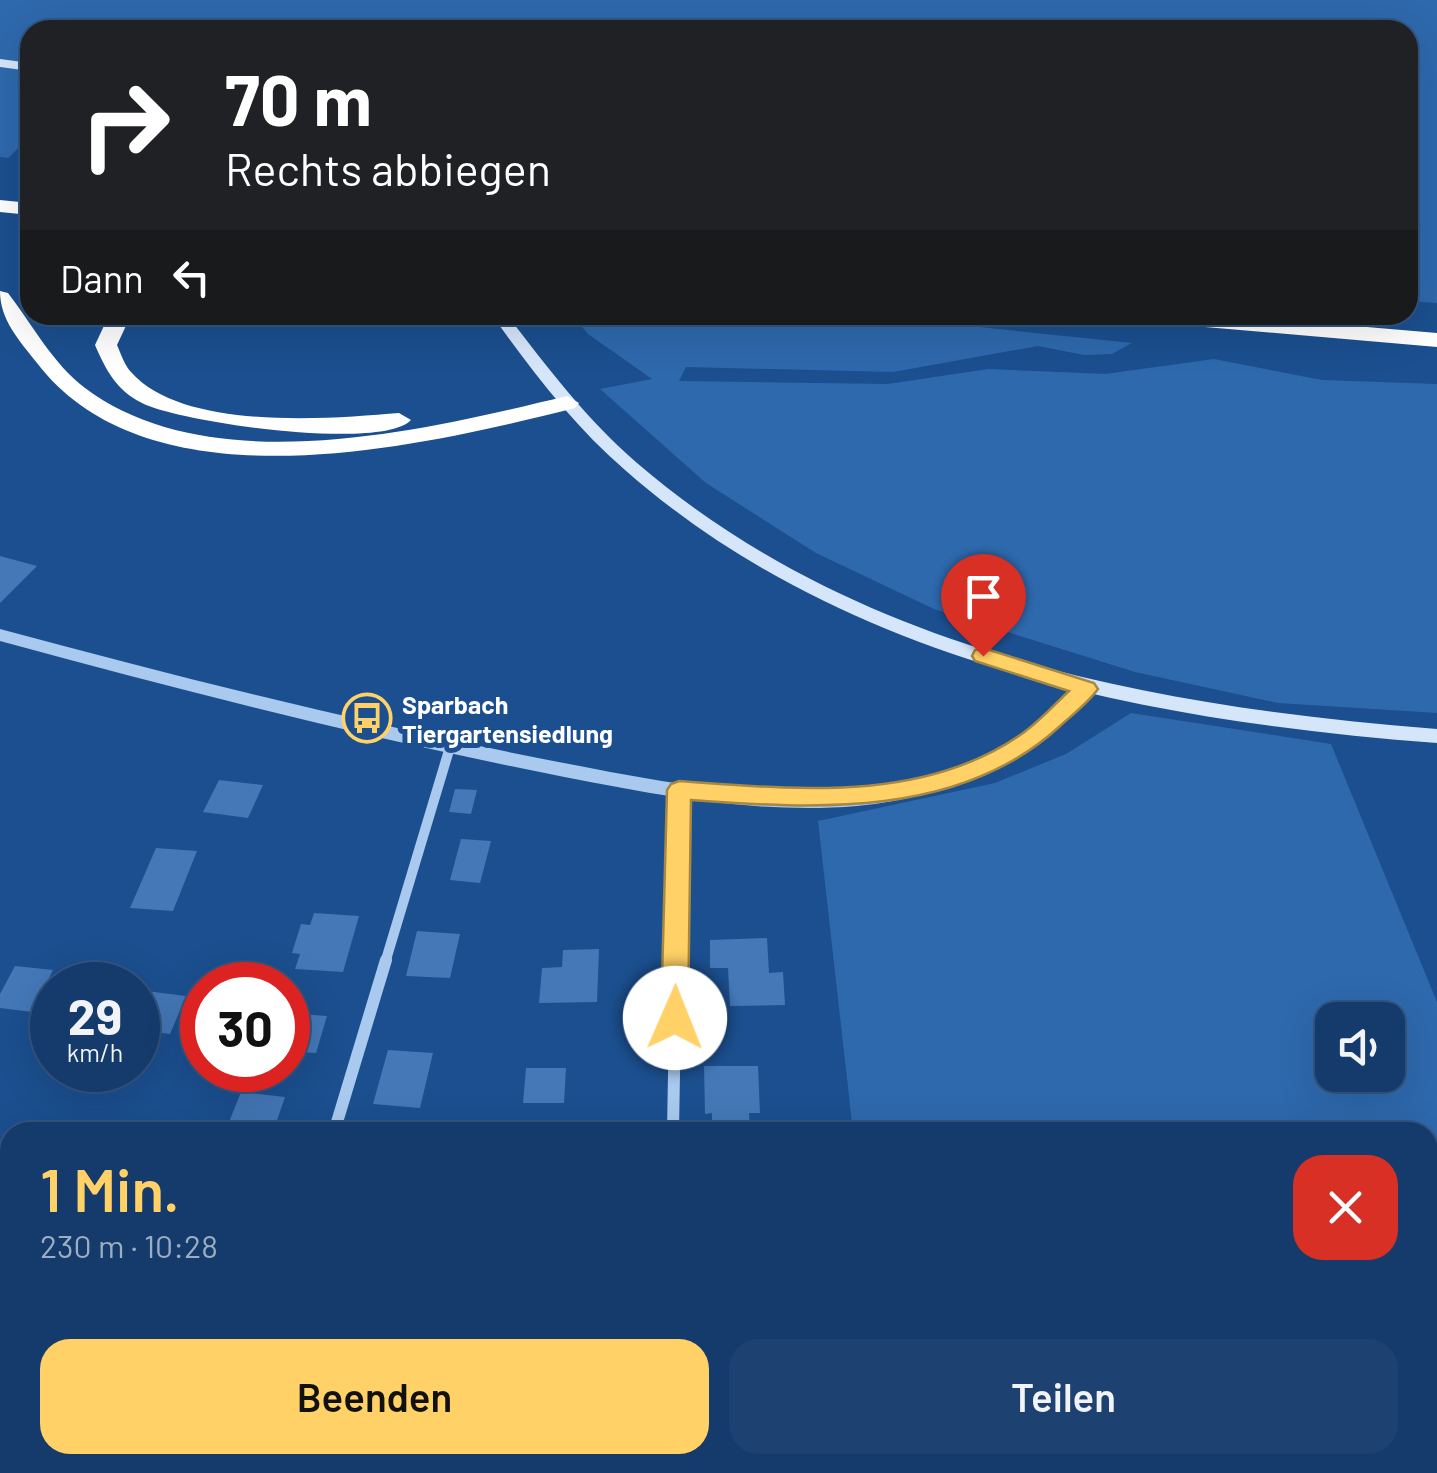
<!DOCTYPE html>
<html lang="de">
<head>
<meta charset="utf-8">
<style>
	body { margin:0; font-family:Barlow,sans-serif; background:#1d4271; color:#f1f3f6; height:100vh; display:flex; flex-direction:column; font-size:38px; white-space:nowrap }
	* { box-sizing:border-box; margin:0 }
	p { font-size:32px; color:#9dadc1 }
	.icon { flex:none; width:55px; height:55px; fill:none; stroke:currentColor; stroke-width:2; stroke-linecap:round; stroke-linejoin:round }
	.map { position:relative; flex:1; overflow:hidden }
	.sheet { position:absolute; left:0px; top:1122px; width:1438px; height:352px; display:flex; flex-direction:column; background:#143b6b; border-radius:30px 30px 0 0; box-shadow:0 10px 40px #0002,0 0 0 2px #33557e }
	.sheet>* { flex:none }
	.banner { position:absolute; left:20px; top:20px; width:1398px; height:305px; border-radius:30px; box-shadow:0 10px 40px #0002,0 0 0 2px #33557e; background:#202124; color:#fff; overflow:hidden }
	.fabs { position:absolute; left:1315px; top:1002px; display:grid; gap:20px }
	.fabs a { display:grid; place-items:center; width:90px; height:90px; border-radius:20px; background:#143b6b; box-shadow:0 10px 40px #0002,0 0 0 2px #33557e; font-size:50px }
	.speed { position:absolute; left:30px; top:962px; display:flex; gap:20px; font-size:50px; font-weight:700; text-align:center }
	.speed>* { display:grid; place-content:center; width:130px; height:130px; border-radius:50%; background:#143b6b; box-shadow:0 10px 40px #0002,0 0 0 2px #33557e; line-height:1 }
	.speed small { font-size:25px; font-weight:400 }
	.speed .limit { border:15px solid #d22; background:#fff; color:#111 }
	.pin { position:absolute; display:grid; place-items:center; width:85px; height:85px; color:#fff; margin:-102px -42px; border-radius:50% 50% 50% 0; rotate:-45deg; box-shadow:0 0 10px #0007 }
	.pin .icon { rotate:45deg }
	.me { position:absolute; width:110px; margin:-55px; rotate:1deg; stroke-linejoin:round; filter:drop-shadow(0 0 8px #0008) }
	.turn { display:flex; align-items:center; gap:35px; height:210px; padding:0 40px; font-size:45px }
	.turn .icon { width:130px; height:130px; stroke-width:2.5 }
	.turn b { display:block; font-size:70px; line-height:85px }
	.then { display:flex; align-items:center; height:95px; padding:0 40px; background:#0003; gap:20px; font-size:38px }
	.round { display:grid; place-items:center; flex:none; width:105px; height:105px; border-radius:30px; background:#1d4271 }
	.summary { display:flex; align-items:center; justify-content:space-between; height:170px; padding:0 40px }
	h1 { font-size:60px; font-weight:600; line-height:75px; color:#ffd166 }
	.cta { display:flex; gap:20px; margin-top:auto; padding:20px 40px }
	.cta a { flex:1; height:115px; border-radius:30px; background:#ffd166; color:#111; font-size:40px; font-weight:600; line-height:115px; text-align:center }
	.cta a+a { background:#1d4271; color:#f1f3f6 }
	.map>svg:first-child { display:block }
	.green { fill:#2e69ad; fill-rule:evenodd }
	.building { fill:#4478b7 }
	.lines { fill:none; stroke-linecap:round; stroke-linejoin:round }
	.minor-far1 { stroke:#a9c9ee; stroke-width:10 }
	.minor { stroke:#a9c9ee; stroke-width:12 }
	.tertiary { fill:#a9c9ee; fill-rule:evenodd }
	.secondary { fill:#d6e6fa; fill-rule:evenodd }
	.motorway { fill:#fff; fill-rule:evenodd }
	.route { fill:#ffd166; stroke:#a68842; stroke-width:2.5 }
	.labels { text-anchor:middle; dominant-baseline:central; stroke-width:10; stroke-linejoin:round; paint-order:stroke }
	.poi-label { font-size:25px; font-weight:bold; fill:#fff; stroke:#1b4f8f; text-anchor:start }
</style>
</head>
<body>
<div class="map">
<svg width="1437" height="1473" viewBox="0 0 1437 1473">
	<rect width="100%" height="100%" fill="#1b4f8f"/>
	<g class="green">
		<path d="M0 0H1437V303L1408 301V30H30V137L8 158 0 157Z"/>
		<path d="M572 315H864L1132 343 1112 354 1084 355 1038 346 893 372 686 367 679 381 888 384 988 369 1105 374 1214 359 1322 380 1437 384V713L1278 703 1135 672 934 609 816 553 706 483 600 389 652 379 588 334Z"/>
		<path d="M1131 713 1331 744 1437 1002V1473H0V1296L10 1297V1465H1428V1132H853L818 821 995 783 1066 754ZM1332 1020H1388V1075H1332Z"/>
	</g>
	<g class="building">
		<path d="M0 556 37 566 0 603Z"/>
		<path d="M219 780 263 785 248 818 203 812Z"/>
		<path d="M455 789 477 790 471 814 449 812Z"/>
		<path d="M461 839 491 841 480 883 450 880Z"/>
		<path d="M156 848 197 851 173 911 130 908Z"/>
		<path d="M314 913 359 916 343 972 295 969 300 954 292 953 301 924 310 925Z"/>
		<path d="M417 931 460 934 450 978 406 976Z"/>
		<path d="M767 938 769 973 783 972 785 1005 730 1006 728 968H710V940Z"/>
		<path d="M599 949 597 1002 539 1003 542 968 562 967 563 950Z"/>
		<path d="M15 966 53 970 32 1012 0 1008V994Z"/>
		<path d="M138 990 186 996 170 1034 138 1030Z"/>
		<path d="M288 1013 327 1016 316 1053 288 1051Z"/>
		<path d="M388 1050 433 1053 420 1108 373 1104Z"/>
		<path d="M704 1066H758L760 1113H749L750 1132H712V1113L705 1114Z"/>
		<path d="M526 1068H566L564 1103H523Z"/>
		<path d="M241 1092 285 1097 273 1132H225Z"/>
	</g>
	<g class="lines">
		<g class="minor-far1">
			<path d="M385 963 450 747"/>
			<path d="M676 963 679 790"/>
		</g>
		<g class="minor">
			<path d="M334 1132 386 960"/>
			<path d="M673 1132 676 960"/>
			<path d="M0 1273 10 1275"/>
		</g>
		<path class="tertiary" d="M0 629C178 677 357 722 538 758 658 781 791 811 913 784 979 769 1033 732 1080 685L1086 683 1094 689C1046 759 939 799 857 806 750 815 640 792 535 771 355 735 177 689 0 641Z"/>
		<g class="secondary">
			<path d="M0 59 30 63V71L0 67Z"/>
			<path d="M492 315H507C547 367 587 420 637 463 858 653 1155 707 1437 729V743C1152 721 847 665 625 470 574 426 531 370 492 315Z"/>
		</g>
		<g class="motorway">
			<path d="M0 200 30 203V215L0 212Z"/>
			<path d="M0 291 8 293C32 324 53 364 85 388 212 483 425 430 567 396L579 403 575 408C422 446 151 512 37 363 19 340 0 320 0 291Z"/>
			<path d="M109 315H131L117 345C121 354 125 366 131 372 183 431 328 419 399 413L411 420C383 451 181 423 142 403 116 390 106 370 95 345Z"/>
			<path d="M1136 315H1225L1437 333V347L1147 322Z"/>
		</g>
	</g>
	<path class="route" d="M983 648 1094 683 1098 689C1088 703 1072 715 1059 727 959 818 816 809 691 800L688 1018 684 1027 675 1030 665 1027 661 1018 667 790 671 784 679 781C794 789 923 804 1023 733 1040 721 1054 705 1069 691L975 661 972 656 975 650Z"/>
	<defs>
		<g id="bus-ring" transform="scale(2.5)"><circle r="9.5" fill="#1b4f8f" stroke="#ffd166" stroke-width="1.5"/><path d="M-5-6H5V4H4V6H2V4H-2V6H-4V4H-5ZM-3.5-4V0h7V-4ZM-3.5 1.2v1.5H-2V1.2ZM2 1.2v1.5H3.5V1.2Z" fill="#ffd166"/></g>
	</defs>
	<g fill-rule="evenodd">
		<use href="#bus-ring" x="367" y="718"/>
	</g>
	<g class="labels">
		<g class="poi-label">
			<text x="402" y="704">Sparbach<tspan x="402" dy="29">Tiergartensiedlung</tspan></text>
		</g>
	</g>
</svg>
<div class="fabs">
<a><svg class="icon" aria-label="sound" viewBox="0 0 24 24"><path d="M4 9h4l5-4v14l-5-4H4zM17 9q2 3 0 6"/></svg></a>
</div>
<div class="speed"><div>29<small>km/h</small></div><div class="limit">30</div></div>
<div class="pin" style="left:983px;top:656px;background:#d93025"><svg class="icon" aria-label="arrive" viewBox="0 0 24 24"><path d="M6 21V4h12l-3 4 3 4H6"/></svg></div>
<svg class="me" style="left:675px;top:1018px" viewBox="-20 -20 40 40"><circle r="19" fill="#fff"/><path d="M0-13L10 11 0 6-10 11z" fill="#ffd166"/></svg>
<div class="banner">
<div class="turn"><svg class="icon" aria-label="right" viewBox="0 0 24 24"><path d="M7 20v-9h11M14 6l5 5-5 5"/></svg><div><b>70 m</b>Rechts abbiegen</div></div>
<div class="then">Dann<svg class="icon" aria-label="left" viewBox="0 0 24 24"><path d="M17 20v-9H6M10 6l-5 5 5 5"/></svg></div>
</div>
<section class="sheet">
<div class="summary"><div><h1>1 Min.</h1><p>230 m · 10:28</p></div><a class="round" style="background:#d93025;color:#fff"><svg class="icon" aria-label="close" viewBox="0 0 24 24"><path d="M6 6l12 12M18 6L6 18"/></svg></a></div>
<div class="cta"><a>Beenden</a><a>Teilen</a></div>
</section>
</div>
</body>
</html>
